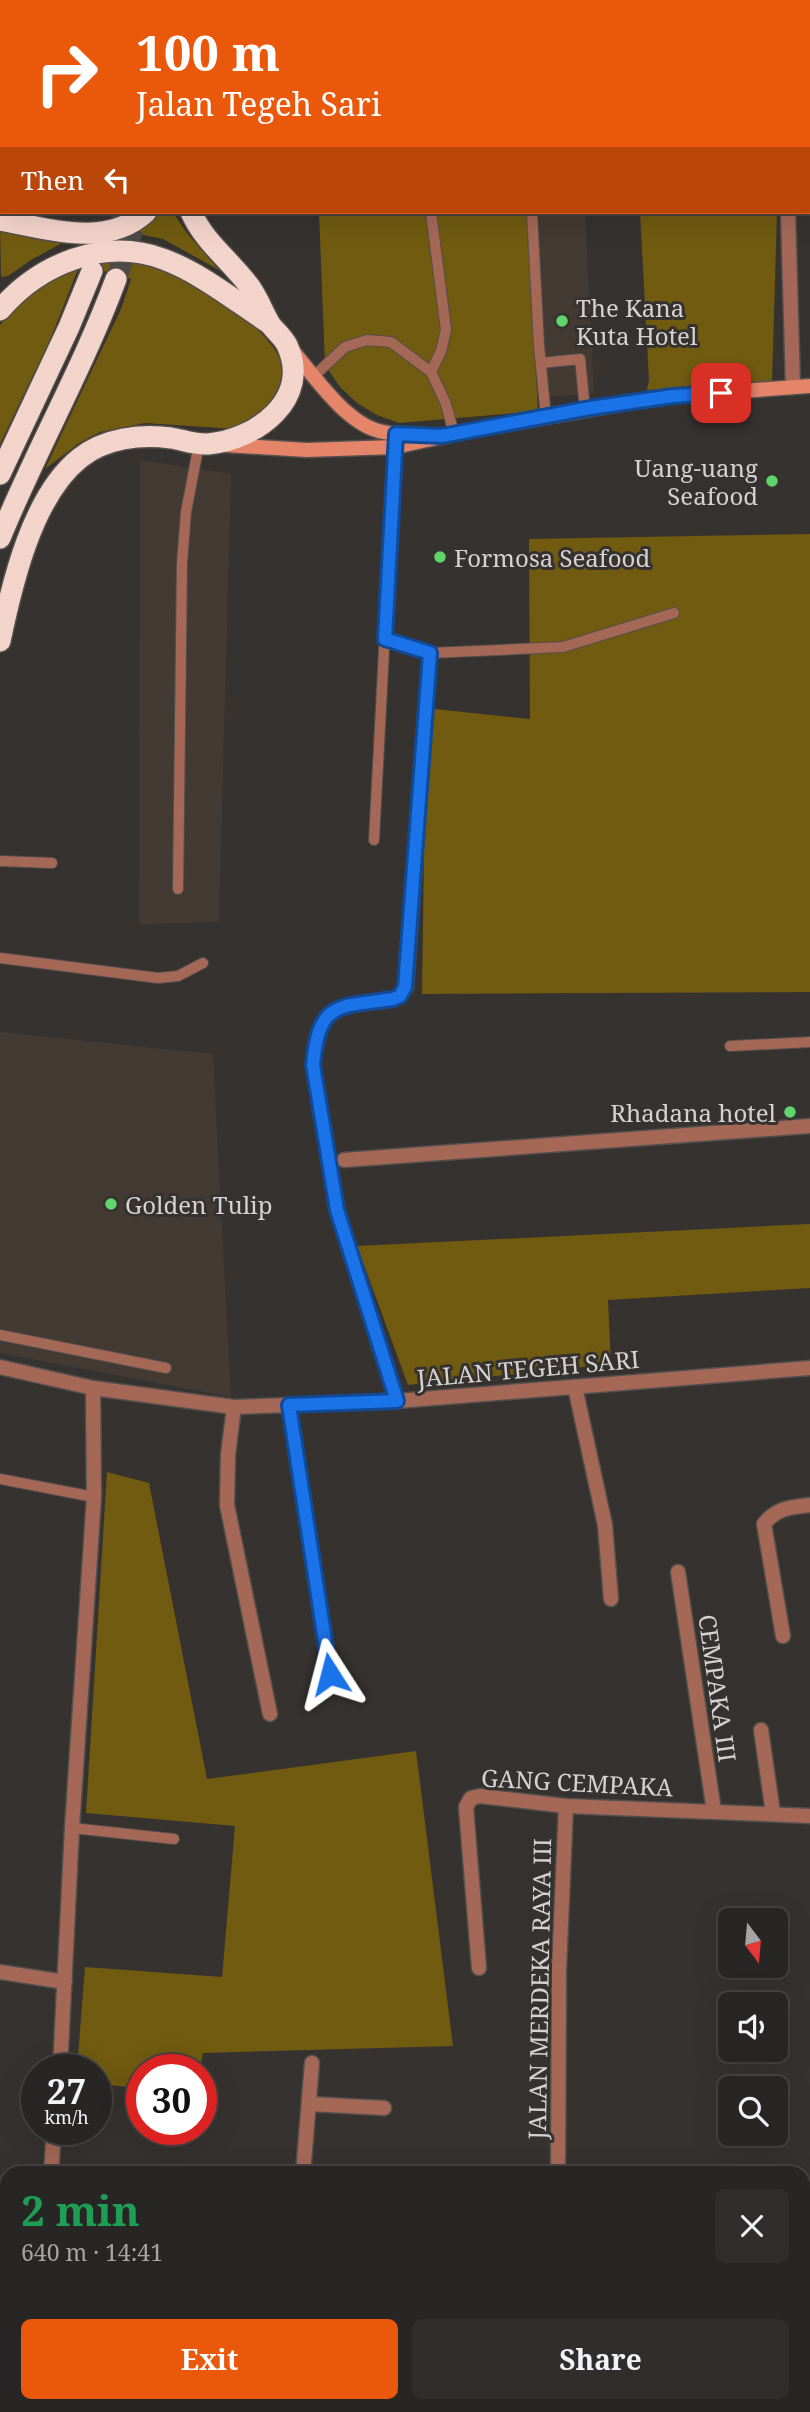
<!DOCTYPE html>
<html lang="en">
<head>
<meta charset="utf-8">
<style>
	body { margin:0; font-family:"Noto Serif",serif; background:#302e2c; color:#f1f3f6; height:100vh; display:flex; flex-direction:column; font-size:26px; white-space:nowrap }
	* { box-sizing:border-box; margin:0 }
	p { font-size:23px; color:#a5a5a6 }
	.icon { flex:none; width:38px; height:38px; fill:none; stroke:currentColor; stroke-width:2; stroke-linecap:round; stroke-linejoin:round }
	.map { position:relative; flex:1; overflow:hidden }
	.drawer { position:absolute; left:0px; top:2166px; width:810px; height:247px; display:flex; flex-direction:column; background:#282624; border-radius:21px 21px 0 0; box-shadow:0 7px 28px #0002,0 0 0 2px #444341 }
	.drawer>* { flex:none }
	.top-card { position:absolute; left:0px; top:0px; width:810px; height:214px; box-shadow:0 7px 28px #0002,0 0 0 2px #444341; background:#ea580c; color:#fff; overflow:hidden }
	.needle { width:46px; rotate:164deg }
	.tools { position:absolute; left:718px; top:1908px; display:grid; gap:14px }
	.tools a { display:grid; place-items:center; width:70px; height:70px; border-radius:10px; background:#282624; box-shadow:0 7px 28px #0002,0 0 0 2px #444341; font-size:35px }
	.speed { position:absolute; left:21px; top:2054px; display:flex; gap:14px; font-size:35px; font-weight:700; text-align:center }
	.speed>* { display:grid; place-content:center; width:91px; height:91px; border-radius:50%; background:#282624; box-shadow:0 7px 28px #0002,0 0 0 2px #444341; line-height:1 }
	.speed small { font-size:18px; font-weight:400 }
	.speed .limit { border:10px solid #d22; background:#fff; color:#111 }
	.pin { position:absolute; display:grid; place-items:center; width:60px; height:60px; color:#fff; margin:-30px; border-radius:14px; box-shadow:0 4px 10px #0006 }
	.me { position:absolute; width:77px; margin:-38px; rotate:351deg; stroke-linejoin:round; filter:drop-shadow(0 0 5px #0008) }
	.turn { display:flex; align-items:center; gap:24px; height:147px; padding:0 21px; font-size:32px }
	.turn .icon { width:91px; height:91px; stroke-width:2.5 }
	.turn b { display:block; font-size:49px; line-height:60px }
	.then { display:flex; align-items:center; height:66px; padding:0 21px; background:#0003; gap:14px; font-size:26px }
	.round { display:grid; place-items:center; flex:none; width:74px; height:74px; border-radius:10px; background:#302e2c }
	.head { display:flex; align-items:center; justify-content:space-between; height:119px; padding:0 21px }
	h1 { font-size:42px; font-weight:700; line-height:52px; color:#1e9e55 }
	.action { display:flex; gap:14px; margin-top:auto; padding:14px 21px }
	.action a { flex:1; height:80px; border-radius:10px; background:#ea580c; color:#fff; font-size:28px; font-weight:700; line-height:80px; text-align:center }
	.action a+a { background:#302e2c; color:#f1f3f6 }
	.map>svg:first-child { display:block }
	.built { fill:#433a33 }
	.green { fill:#705b10 }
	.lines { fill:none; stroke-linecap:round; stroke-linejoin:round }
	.highway-tunnel { stroke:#4e4a48; stroke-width:21; stroke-dasharray:21 10; stroke-linecap:butt }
	.lane-casing { stroke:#534f4d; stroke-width:12 }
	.street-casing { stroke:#534f4d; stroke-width:17 }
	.secondary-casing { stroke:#534f4d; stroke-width:17 }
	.highway-casing { stroke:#534f4d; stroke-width:24 }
	.lane { stroke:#a56857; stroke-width:10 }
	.street { stroke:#a56857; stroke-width:14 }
	.secondary { stroke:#e48469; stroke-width:14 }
	.highway { stroke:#f3d4cb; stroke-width:21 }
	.route-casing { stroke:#114b97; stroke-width:18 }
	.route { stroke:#1a73e8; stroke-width:12 }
	.poi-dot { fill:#5fd56b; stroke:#363230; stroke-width:2.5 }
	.labels { text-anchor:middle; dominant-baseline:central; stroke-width:6; stroke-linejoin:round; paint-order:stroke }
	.poi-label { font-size:24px; fill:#d5d2d1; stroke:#363230; text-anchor:start }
	.street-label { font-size:24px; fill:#d5d2d1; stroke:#363230 }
</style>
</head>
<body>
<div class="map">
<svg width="810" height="2412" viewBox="0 0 810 2412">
	<rect width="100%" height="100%" fill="#363230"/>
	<g class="built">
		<path d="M527 212H585L594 393 537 398Z"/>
		<path d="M140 460 231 474 219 922 139 924Z"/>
		<path d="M0 1032 213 1054 231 1397 0 1353Z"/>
		<path d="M0 2250H7V2406H18L17 2412H0Z"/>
	</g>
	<g class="green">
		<path d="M159 212H173L186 232 219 270 163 239 144 235 112 236Z"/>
		<path d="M319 212H527L538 411 399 423 377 415 357 403 340 387 325 365Z"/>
		<path d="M640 212H777L772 383 647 390 649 380Z"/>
		<path d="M0 220 69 239 31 260 8 276 1 277Z"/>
		<path d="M148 260 243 312 273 347 285 365 284 378 272 402 252 423 235 429 145 423 100 432 79 443 45 469 121 309 131 279 80 264 50 340 0 444V325L20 301 77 261Z"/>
		<path d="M810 534V992L422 994 426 708 530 719 529 539Z"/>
		<path d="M810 1224V1288L608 1300 611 1364 408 1385 357 1246Z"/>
		<path d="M107 1472 149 1483 207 1779 416 1751 453 2046 203 2053 199 2070H142V2088L96 2084V2070H77L85 1967 222 1977 235 1826 86 1813Z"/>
	</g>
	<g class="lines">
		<g class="highway-tunnel">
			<path d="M101 246 109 212"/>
			<path d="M116 279 129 244 137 212"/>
		</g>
		<g class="lane-casing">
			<g id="lane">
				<path d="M431 212 446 330 441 351 431 372"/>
				<path d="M532 212 539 345 546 417"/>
				<path d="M541 363 580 359 585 409"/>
				<path d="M314 376 345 347 367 340 391 342 431 372 446 404 454 434"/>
				<path d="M385 639 430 653 426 708"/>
				<path d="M430 653 563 647 674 613"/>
				<path d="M374 840 395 442"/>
				<path d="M0 861 52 863"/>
				<path d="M178 889 182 563 186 512 199 444"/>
				<path d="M0 958 158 978 178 976 203 963"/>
				<path d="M730 1046 810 1042"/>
				<path d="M0 1335 166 1368"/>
				<path d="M0 1479 94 1497"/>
				<path d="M72 1828 174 1839"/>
			</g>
		</g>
		<g class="street-casing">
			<g id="street">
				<path d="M789 0V2"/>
				<path d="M788 212 793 387"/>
				<path d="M344 1160 810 1126"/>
				<path d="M0 1367 93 1388 234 1407 397 1401 810 1368"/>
				<path d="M575 1387 605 1525 611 1599"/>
				<path d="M397 1401 337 1210 313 1065C320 1000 337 1008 393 999L400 996 406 987 426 708"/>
				<path d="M289 1405 330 1673"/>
				<path d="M234 1407 228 1455 227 1505 270 1714"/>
				<path d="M678 1572 714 1811"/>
				<path d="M783 1636 764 1524C776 1508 791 1507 810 1505"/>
				<path d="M761 1730 773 1813"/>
				<path d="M479 1968 466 1807 471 1798 480 1796 566 1806 810 1816"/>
				<path d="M0 1972 65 1982"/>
				<path d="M60 2070 72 1828 94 1497 93 1388"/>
				<path d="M310 2104 384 2108"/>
				<path d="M51 2174 54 2130"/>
				<path d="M303 2174 312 2063"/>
				<path d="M558 2174 559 1969 566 1806"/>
				<path d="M562 2406 563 2412"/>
				<path d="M768 2406 769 2412"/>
				<path d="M25 2412 26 2406"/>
				<path d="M282 2412V2406"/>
			</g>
		</g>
		<g class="secondary-casing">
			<g id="secondary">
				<path d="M292 350C315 377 345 422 379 431 394 435 409 435 423 435"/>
				<path d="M225 445 307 450 395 447 473 430 632 402 673 396 810 386"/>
				<path d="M803 2342 810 2341"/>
				<path d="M352 2412 386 2406"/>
			</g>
		</g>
		<g class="highway-casing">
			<g id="highway">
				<path d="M74 2 75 0"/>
				<path d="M144 2V0"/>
				<path d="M170 2 171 0"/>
				<path d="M196 2V0"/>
				<path d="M0 70 2 69"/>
				<path d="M0 220C47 228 106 249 146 212"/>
				<path d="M0 310C39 264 104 237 163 259 201 273 235 301 269 323"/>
				<path d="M0 474 69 327 92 271"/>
				<path d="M0 538C36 450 83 368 116 279"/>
				<path d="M0 641C12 584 32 496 80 458 105 438 140 434 171 438 183 440 196 445 208 444 256 440 312 399 287 345 283 337 275 331 270 324 263 312 258 298 250 287 231 261 204 242 191 212"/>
			</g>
		</g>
		<use href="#lane" class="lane"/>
		<use href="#street" class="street"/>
		<use href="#secondary" class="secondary"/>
		<use href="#highway" class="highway"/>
	</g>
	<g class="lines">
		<g class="route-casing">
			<path id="route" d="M330 1674 289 1405 397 1401 337 1210 313 1065C319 1001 337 1007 393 999L400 996 405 987 430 653 385 639 396 434 442 436 590 408 673 396 721 393"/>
		</g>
		<use href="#route" class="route"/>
	</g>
	<g class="poi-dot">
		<circle cx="562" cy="321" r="7"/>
		<circle cx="772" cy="481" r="7"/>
		<circle cx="440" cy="557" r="7"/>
		<circle cx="790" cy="1112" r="7"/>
		<circle cx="111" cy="1204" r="7"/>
	</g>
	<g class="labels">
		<g class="poi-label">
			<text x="576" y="307">The Kana<tspan x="576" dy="28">Kuta Hotel</tspan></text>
			<text x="758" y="467" text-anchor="end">Uang-uang<tspan x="758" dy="28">Seafood</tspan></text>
			<text x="454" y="557">Formosa Seafood</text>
			<text x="776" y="1112" text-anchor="end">Rhadana hotel</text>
			<text x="125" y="1204">Golden Tulip</text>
		</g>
		<g class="street-label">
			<text transform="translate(528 1368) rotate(-5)">JALAN TEGEH SARI</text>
			<text transform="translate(718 1688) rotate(82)">CEMPAKA III</text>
			<text transform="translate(577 1782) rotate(3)">GANG CEMPAKA</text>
			<text transform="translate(539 1989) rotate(-89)">JALAN MERDEKA RAYA III</text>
		</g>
	</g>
</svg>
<div class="tools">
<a><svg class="needle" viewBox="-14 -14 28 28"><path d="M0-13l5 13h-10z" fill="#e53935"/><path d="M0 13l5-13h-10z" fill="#a5a5a6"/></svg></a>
<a><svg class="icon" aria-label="sound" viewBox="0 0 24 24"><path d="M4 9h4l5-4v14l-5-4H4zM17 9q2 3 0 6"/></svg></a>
<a><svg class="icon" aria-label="search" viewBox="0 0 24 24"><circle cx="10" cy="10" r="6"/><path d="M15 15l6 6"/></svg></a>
</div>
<div class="speed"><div>27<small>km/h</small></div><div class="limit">30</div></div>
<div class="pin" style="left:721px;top:393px;background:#d93025"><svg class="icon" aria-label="arrive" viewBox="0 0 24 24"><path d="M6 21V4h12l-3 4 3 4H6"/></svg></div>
<svg class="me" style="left:330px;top:1674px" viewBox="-20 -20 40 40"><path d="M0-17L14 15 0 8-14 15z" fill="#1a73e8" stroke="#fff" stroke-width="4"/></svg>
<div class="top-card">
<div class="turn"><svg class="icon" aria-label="right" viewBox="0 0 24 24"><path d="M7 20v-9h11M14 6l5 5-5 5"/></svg><div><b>100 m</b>Jalan Tegeh Sari</div></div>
<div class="then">Then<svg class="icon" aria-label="left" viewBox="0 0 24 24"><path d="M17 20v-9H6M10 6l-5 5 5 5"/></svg></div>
</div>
<section class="drawer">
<div class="head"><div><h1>2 min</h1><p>640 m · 14:41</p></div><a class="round"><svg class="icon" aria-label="close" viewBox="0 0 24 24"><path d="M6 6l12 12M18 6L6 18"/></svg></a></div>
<div class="action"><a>Exit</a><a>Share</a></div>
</section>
</div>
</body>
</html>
